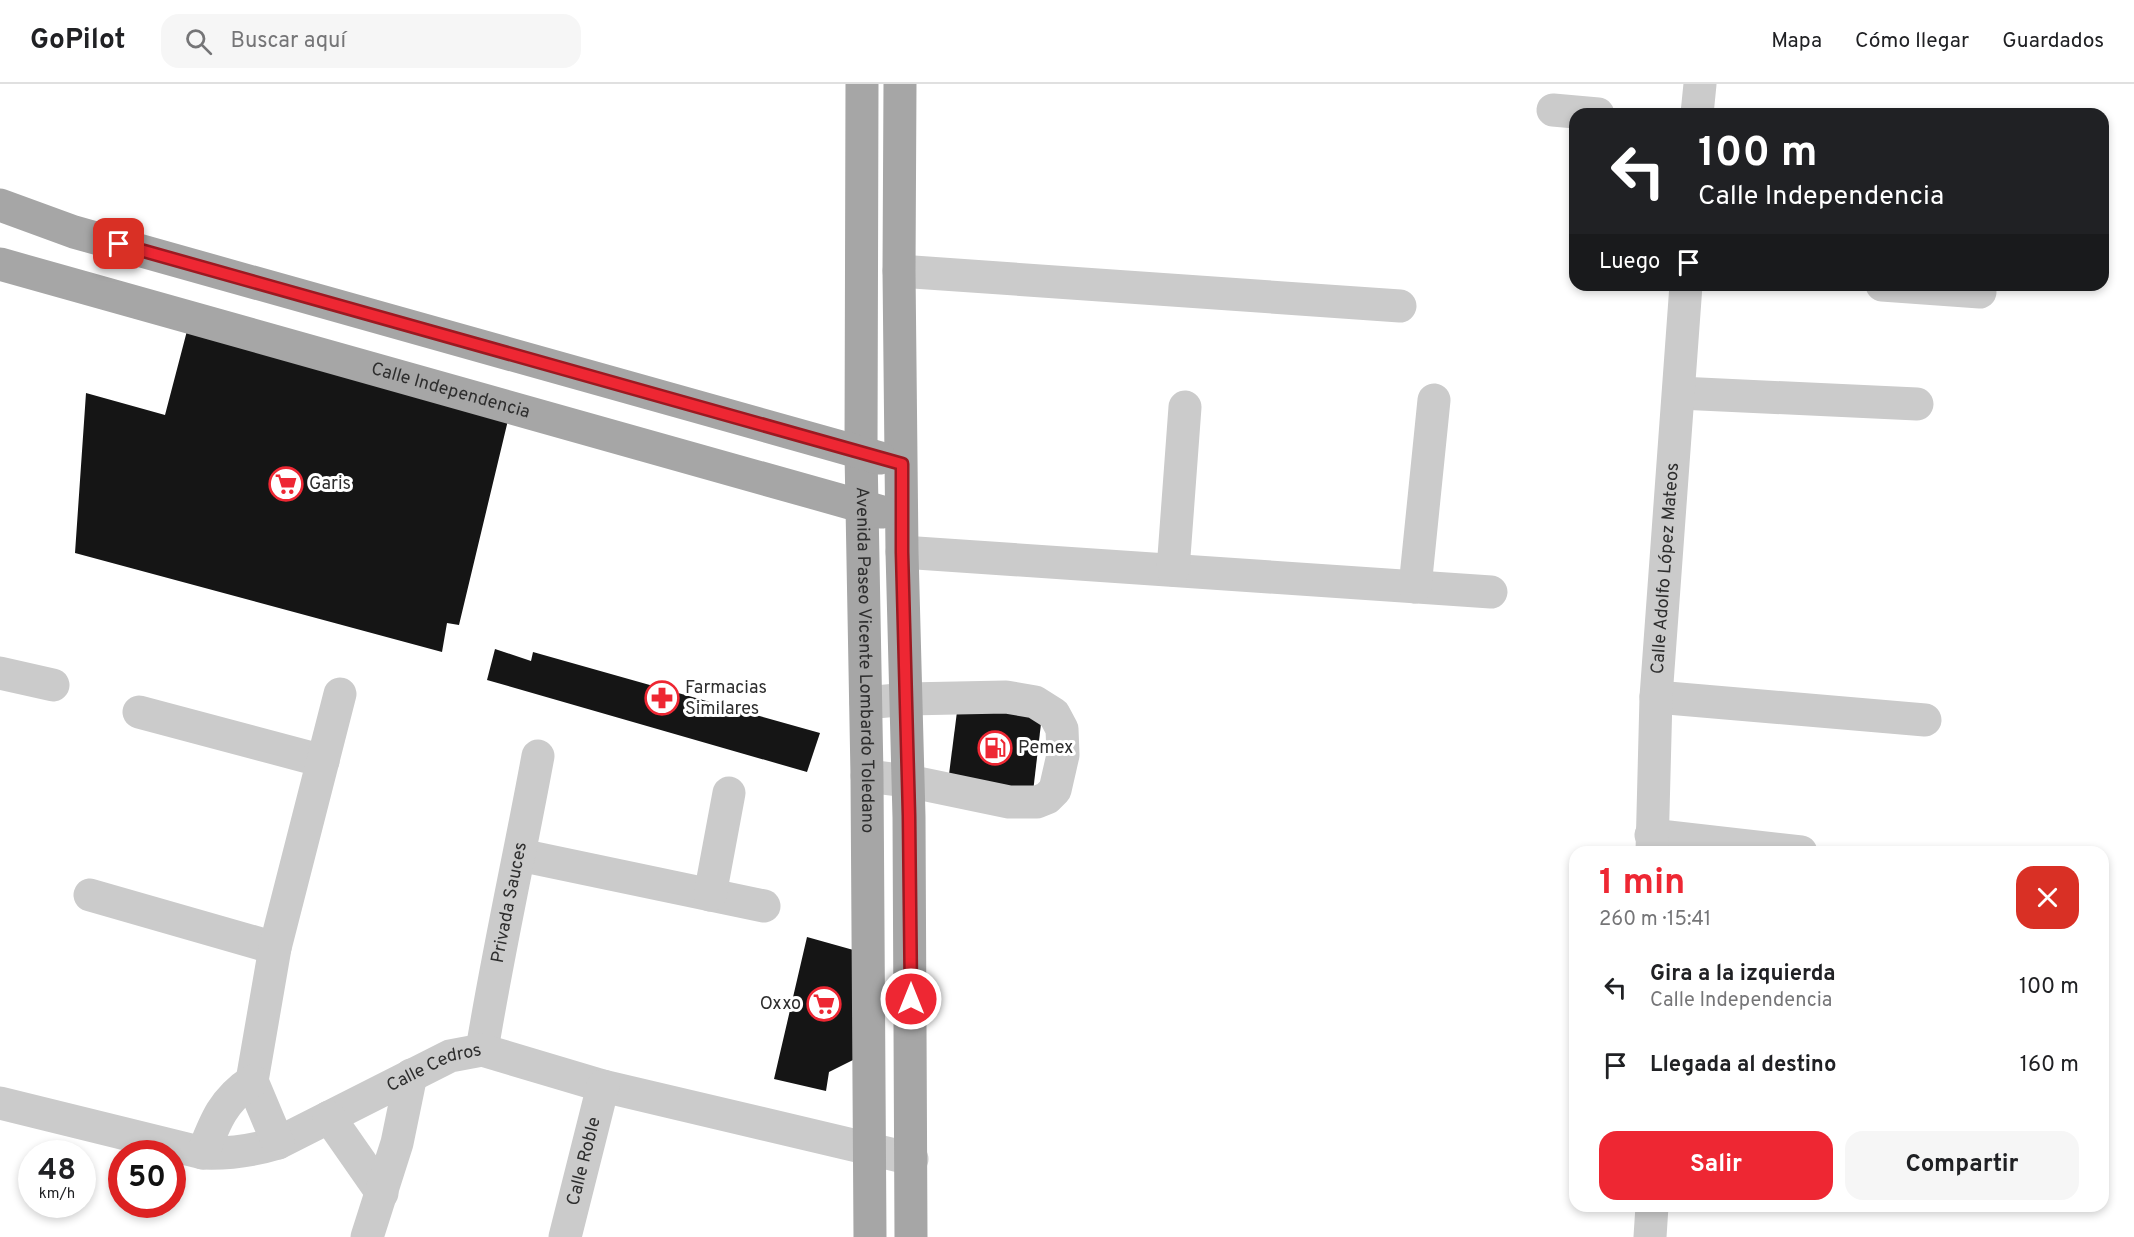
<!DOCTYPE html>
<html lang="es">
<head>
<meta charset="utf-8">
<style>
	body { margin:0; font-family:Overpass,sans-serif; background:#f6f6f6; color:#202124; height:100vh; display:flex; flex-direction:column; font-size:22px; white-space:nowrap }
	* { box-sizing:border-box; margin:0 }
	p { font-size:20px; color:#757577 }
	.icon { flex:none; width:33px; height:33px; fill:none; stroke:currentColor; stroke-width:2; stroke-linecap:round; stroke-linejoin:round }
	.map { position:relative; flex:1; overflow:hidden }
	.panel { position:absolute; left:1569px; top:762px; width:540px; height:366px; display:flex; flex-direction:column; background:#fff; border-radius:18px; box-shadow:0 3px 9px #0003 }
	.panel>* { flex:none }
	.guide { position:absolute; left:1569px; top:24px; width:540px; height:183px; border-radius:18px; box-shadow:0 3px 9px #0003; background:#202124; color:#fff; overflow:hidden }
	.speed { position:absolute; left:18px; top:1056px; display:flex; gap:12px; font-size:30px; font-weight:700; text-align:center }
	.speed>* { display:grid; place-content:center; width:78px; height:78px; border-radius:50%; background:#fff; box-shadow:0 3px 9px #0003; line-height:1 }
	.speed small { font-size:15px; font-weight:400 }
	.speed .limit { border:9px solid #d22; background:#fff; color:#111 }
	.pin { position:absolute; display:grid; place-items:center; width:51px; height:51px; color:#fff; margin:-26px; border-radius:12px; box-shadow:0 3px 9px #0006 }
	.me { position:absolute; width:66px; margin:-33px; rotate:0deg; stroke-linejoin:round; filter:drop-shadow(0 0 4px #0008) }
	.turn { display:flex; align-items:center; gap:21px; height:126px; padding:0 30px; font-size:27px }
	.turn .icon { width:78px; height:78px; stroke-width:2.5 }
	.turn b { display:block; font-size:42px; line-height:51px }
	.then { display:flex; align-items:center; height:57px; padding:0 30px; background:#0003; gap:12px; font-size:22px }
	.round { display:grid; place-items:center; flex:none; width:63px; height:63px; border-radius:18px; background:#f6f6f6 }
	.overview { display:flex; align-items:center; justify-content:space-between; height:102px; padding:0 30px }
	h1 { font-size:36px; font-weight:700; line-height:45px; color:#ee2733 }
	.cta { display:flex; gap:12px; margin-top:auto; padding:12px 30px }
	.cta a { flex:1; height:69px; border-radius:18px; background:#ee2733; color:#fff; font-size:24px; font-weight:700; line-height:69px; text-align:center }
	.cta a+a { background:#f6f6f6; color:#202124 }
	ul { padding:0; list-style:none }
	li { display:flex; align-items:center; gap:18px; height:78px; padding:0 30px }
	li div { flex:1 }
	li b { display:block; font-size:22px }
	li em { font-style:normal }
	header { display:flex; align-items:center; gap:36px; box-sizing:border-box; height:84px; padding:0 30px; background:#fff; border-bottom:2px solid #e0e0e0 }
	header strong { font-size:28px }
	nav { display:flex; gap:33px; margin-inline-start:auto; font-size:21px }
	.search { width:420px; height:54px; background:#f6f6f6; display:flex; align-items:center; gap:15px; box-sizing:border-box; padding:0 21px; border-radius:18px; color:#757577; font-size:22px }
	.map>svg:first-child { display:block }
	.building { fill:#151515 }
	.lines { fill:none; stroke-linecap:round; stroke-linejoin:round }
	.minor { stroke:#cbcbcb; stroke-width:33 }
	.major { stroke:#a6a6a6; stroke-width:33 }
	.route-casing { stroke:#9b1921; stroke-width:15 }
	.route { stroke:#ee2733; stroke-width:10 }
	.labels { text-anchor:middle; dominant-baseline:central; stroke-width:6; stroke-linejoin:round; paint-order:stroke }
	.street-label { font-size:18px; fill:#2e2e2e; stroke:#fff }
	.poi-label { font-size:18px; fill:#2e2e2e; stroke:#fff; text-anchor:start }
</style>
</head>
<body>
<header>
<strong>GoPilot</strong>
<div class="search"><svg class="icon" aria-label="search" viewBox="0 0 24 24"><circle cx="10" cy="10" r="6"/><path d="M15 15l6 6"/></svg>Buscar aquí</div>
<nav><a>Mapa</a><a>Cómo llegar</a><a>Guardados</a></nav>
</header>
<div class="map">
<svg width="2134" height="1153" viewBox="0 0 2134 1153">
	<rect width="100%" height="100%" fill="#fff"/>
	<g class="building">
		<path d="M188 243 509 332 459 541 447 539 442 568 75 469 86 309 165 331Z"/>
		<path d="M495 565 531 577 533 568 820 649 807 688 487 596Z"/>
		<path d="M958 620 1042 631 1033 708 948 698Z"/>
		<path d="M807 853 857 867V974L829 988 826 1007 774 995Z"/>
	</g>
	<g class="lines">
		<g class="minor">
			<path d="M1553 26 1598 30"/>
			<path d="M1697 30 1700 0"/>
			<path d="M899 187 1400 222"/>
			<path d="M1882 201 1980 208"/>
			<path d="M1679 309 1917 320"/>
			<path d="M902 468 1491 508"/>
			<path d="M1173 486 1185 323"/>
			<path d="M1415 503 1434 316"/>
			<path d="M0 589 53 601"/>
			<path d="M1656 613 1925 636"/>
			<path d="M866 619 907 615 1006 613 1035 618 1054 630 1062 645 1063 671 1055 706 1047 714 1037 718H1009L908 697 867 692"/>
			<path d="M139 628 323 677"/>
			<path d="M1651 751 1801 768"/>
			<path id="s1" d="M1652 768 1656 613 1686 201"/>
			<path d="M520 771 764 822"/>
			<path d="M90 811 275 864"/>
			<path d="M710 811 729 709"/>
			<path id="s2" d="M482 966C498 868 520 770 538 672"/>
			<path id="s3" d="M0 1019 203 1069C230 1070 252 1067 278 1059L450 972 482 966 603 1002 912 1075"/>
			<path d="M329 1033 382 1109"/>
			<path d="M278 1059 252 997 275 864 340 610"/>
			<path d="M203 1069C215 1038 223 1016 252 997"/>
			<path d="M367 1153 397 1059 411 991"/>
			<path id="s4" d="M565 1153 603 1002"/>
			<path d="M1650 1153 1652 1122"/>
		</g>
		<g class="major">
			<path id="s5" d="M862 0 861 369 867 692 870 1153"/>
			<path d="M900 0 899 187 902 468 909 733 911 1153"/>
			<path d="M0 121 74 148 880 374"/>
			<path id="s6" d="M0 180 882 428"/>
		</g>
	</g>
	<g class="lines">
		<g class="route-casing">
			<path id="route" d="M119 160 902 380V468L909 732 911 915"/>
		</g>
		<use href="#route" class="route"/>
	</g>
	<defs>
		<g id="supermarket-ring" transform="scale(1.725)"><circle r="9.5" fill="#fff" stroke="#ee2733" stroke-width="1.5"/><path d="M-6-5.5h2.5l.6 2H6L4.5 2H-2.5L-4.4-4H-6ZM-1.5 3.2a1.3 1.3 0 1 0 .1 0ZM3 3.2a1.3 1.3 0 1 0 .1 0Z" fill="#ee2733"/></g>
		<g id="pharmacy-ring" transform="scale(1.725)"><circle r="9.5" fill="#fff" stroke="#ee2733" stroke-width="1.5"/><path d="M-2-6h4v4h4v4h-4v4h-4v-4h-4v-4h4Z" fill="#ee2733"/></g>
		<g id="fuel-ring" transform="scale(1.725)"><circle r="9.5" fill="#fff" stroke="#ee2733" stroke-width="1.5"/><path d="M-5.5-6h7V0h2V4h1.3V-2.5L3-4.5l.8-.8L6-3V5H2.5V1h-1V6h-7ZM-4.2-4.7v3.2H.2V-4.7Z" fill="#ee2733"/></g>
	</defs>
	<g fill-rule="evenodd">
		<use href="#supermarket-ring" x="286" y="400"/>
		<use href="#pharmacy-ring" x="662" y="614"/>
		<use href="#fuel-ring" x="995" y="664"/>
		<use href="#supermarket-ring" x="824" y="920"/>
	</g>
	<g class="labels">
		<g class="street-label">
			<text stroke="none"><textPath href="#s6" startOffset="468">Calle Independencia</textPath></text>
			<text stroke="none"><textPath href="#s1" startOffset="284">Calle Adolfo López Mateos</textPath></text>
			<text stroke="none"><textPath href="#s5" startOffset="576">Avenida Paseo Vicente Lombardo Toledano</textPath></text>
			<text stroke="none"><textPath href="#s2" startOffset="150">Privada Sauces</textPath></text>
			<text stroke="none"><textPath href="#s3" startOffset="459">Calle Cedros</textPath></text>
			<text stroke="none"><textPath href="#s4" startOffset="78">Calle Roble</textPath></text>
		</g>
		<g class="poi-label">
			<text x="309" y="400">Garis</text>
			<text x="685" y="604">Farmacias<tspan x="685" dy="21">Similares</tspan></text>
			<text x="1018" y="664">Pemex</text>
			<text x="801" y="920" text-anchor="end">Oxxo</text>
		</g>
	</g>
</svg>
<div class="speed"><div>48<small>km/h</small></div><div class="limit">50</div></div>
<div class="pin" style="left:119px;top:160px;background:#d93025"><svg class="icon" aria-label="arrive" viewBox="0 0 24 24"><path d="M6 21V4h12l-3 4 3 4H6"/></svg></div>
<svg class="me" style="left:911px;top:915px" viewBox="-20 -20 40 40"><circle r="17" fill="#ee2733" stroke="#fff" stroke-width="3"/><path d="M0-11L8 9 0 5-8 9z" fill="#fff"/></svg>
<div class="guide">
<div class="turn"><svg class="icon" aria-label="left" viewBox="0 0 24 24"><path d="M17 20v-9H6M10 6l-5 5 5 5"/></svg><div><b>100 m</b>Calle Independencia</div></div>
<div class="then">Luego<svg class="icon" aria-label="arrive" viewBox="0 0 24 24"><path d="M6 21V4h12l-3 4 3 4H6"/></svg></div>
</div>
<section class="panel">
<div class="overview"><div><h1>1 min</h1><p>260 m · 15:41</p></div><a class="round" style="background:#d93025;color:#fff"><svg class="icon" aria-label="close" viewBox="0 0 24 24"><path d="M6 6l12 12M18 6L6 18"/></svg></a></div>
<ul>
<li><svg class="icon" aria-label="left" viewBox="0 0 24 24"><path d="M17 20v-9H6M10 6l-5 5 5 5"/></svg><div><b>Gira a la izquierda</b><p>Calle Independencia</p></div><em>100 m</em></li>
<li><svg class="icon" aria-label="arrive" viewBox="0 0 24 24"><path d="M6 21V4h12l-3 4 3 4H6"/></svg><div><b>Llegada al destino</b></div><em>160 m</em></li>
</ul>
<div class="cta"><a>Salir</a><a>Compartir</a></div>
</section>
</div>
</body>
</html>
